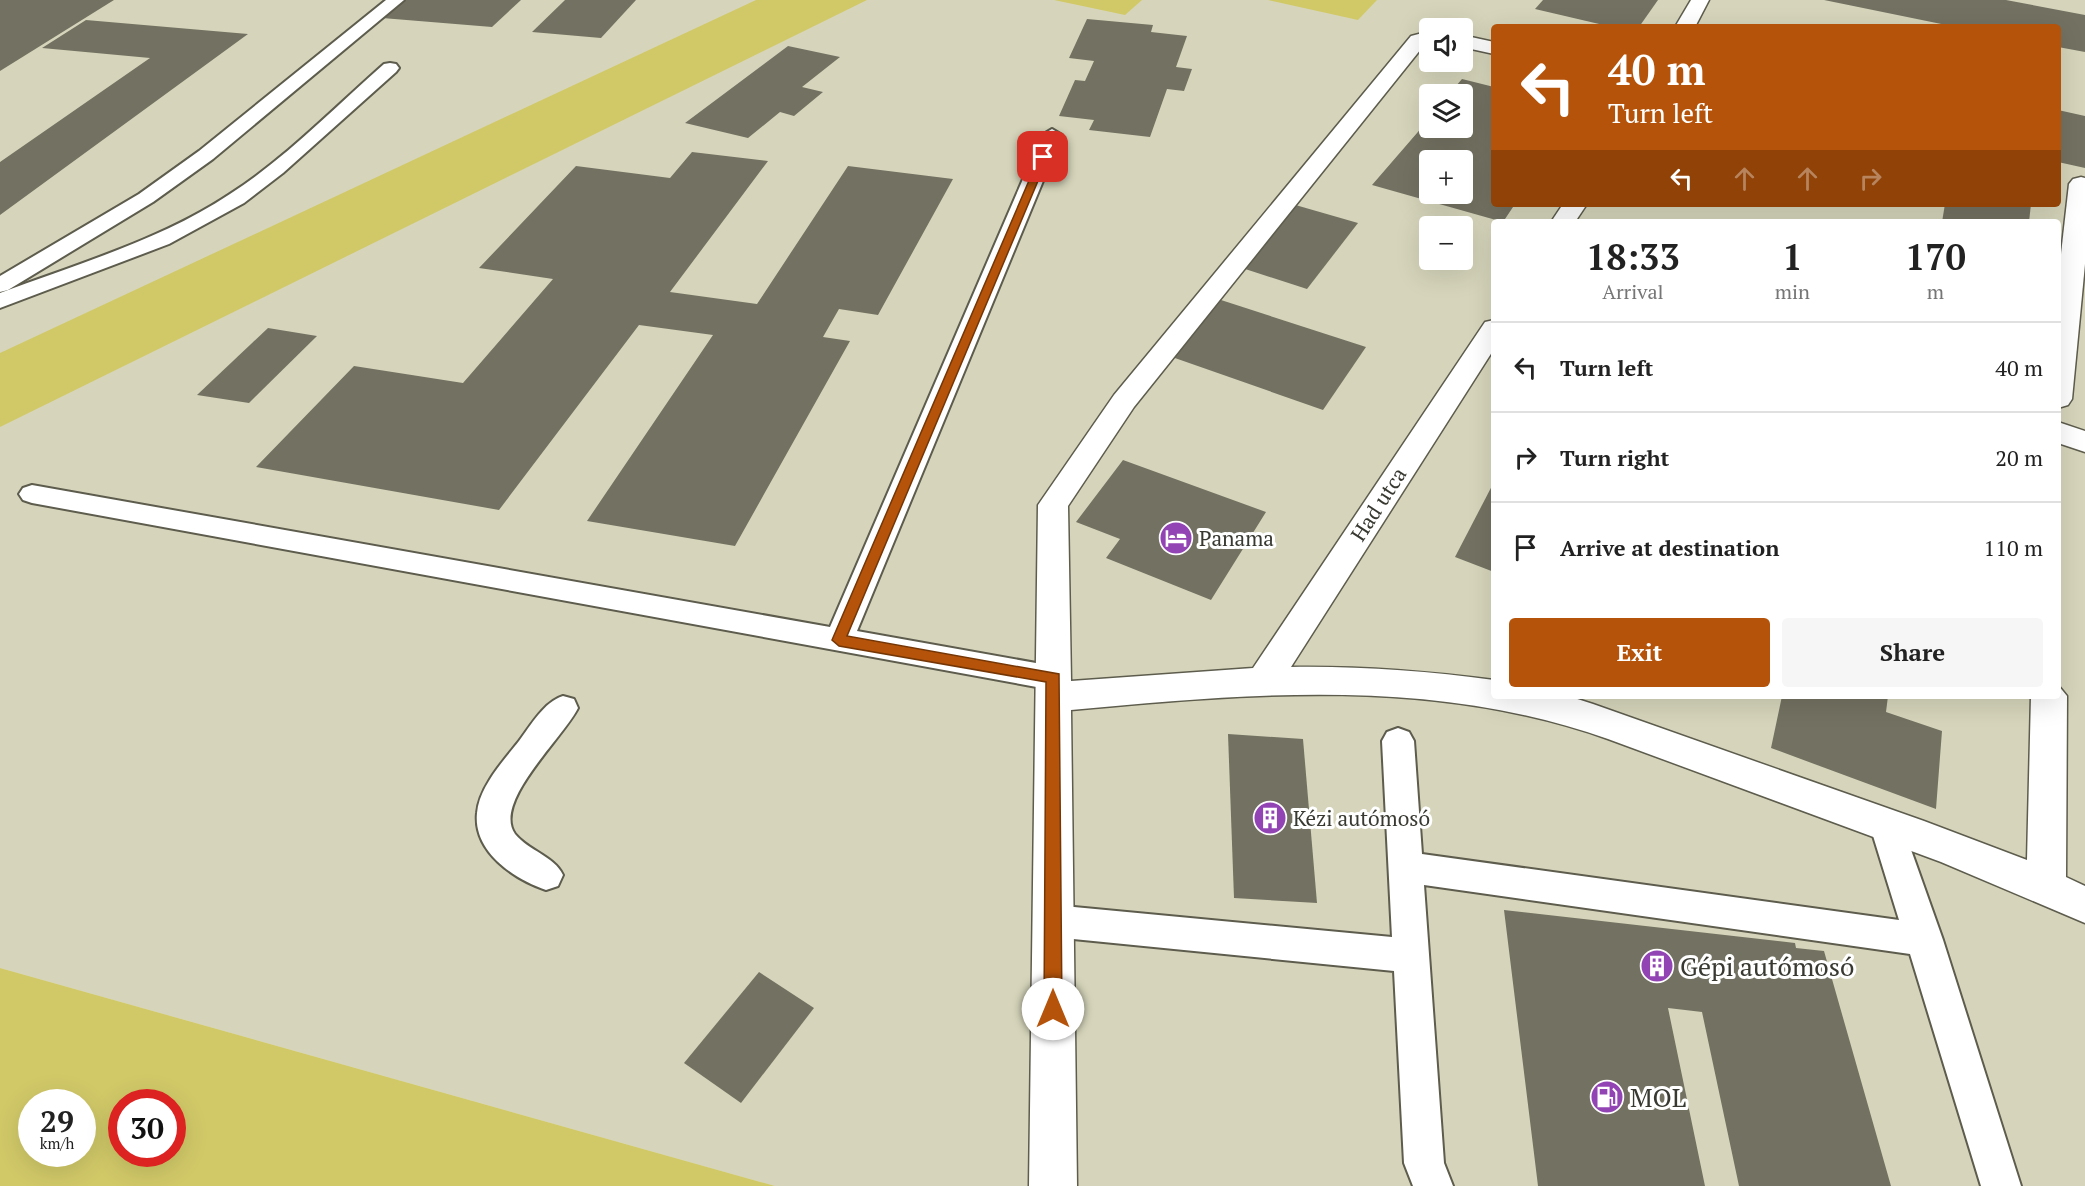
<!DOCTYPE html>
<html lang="en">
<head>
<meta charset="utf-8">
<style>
	body { margin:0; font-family:"PT Serif",serif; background:#f6f6f6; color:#222; height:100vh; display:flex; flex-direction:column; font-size:22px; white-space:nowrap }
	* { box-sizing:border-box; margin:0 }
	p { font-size:20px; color:#767676 }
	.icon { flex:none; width:33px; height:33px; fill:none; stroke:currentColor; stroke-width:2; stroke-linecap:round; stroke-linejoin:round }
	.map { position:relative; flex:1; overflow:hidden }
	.details { position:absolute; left:1491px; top:219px; width:570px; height:480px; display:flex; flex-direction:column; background:#fff; border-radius:6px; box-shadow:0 6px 24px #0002 }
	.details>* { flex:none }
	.top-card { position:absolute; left:1491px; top:24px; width:570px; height:183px; border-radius:6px; box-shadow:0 6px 24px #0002; background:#b45309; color:#fff; overflow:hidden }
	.buttons { position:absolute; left:1419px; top:18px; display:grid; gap:12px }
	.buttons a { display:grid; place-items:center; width:54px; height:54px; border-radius:6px; background:#fff; box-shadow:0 6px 24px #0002; font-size:30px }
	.speed { position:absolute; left:18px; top:1089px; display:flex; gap:12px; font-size:30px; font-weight:700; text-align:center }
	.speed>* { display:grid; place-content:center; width:78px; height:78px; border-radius:50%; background:#fff; box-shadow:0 6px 24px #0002; line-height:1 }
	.speed small { font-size:15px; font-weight:400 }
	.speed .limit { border:9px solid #d22; background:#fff; color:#111 }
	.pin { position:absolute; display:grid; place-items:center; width:51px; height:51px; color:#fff; margin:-26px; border-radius:12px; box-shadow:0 3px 9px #0006 }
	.me { position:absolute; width:66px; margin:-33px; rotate:0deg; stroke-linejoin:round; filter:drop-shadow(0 0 4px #0008) }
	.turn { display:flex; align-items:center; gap:21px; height:126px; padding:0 18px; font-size:27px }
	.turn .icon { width:78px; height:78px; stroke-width:2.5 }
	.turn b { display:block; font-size:42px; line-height:51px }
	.lanes { display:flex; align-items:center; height:57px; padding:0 18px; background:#0003; justify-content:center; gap:30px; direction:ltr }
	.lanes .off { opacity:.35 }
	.eta { display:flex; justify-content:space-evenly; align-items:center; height:102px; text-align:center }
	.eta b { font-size:36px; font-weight:600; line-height:42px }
	.action { display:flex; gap:12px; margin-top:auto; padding:12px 18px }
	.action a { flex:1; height:69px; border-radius:6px; background:#b45309; color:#fff; font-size:24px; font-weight:600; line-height:69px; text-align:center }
	.action a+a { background:#f6f6f6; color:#222 }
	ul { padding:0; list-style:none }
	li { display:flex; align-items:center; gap:18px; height:90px; padding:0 18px; border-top:2px solid #e0e0e0 }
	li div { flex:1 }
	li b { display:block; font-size:22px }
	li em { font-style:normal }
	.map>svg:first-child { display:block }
	.built { fill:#d6d5bb; fill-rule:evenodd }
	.green { fill:#d1c968; fill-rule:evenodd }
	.building { fill:#737262; fill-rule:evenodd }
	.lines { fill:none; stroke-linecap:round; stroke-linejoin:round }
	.service-casing { stroke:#5d5c4d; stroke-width:4 }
	.minor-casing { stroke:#5d5c4d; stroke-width:3 }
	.service { fill:#fff; fill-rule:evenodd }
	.minor { fill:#fff; fill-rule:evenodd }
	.route { fill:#b45309; stroke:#753606; stroke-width:1.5 }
	.labels { text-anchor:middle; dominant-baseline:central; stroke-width:6; stroke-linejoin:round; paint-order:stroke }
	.street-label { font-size:21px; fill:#393932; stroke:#fff }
	.poi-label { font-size:21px; fill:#393932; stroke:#fff; text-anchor:start }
	.near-poi-label { font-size:26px; fill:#393932; stroke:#fff; text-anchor:start }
</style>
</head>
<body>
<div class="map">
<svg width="2085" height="1186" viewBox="0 0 2085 1186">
	<rect width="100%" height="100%" fill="#e1e1ce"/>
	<path class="built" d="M0 0H2085V1186H775L0 968ZM1494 27H2058V204H1494ZM1430 28H1462V62H1430ZM1430 94H1462V128H1430ZM1430 160H1462V194H1430ZM1494 222H2058V696H1494ZM1430 226H1462V260H1430Z"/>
	<g class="green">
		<path d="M756 0H867L0 427V353Z"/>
		<path d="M1054 0H1142L1125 15Z"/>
		<path d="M1268 0H1377L1358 20Z"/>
		<path d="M0 968 775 1186H0ZM32 1102H82V1154H32ZM122 1102H172V1154H122Z"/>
	</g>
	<g class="building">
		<path d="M0 0H114L0 71Z"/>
		<path d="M404 0H521L492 27 382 18Z"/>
		<path d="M565 0H636L601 38 532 32Z"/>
		<path d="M1543 0H1658L1639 27H1612L1535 9Z"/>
		<path d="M1824 0H2006L2085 15V52L2058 47V27H1956Z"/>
		<path d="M1087 19 1153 25 1151 32 1187 36 1176 67 1192 69 1184 91 1167 89 1150 137 1089 130 1094 120 1059 116 1075 80 1085 81 1094 61 1069 58Z"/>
		<path d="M86 20 248 34 0 215V162L150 58 42 48Z"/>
		<path d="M788 46 840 57 802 87 823 92 794 116 780 112 748 138 685 123Z"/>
		<path d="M1462 79 1494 87V204H1515L1503 222 1372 185 1430 118V128H1462V94H1449ZM1430 160H1462V194H1430Z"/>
		<path d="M2058 110 2085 116V168L2058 162Z"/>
		<path d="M692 152 768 161 670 292 757 304 848 166 953 179 878 315 839 309 823 337 850 341 735 546 587 521 713 335 639 325 499 510 256 467 354 366 463 383 553 279 479 268 576 166 670 178Z"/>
		<path d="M1292 204 1358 223 1307 289 1239 267Z"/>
		<path d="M1945 204H2031L2029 222H1942Z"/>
		<path d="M1221 300 1366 347 1323 410 1172 357Z"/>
		<path d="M268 328 317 336 249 403 197 395Z"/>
		<path d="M1123 460 1266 512 1211 600 1106 558 1120 539 1076 522Z"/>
		<path d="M1494 482V572L1455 557Z"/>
		<path d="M1782 696H1888L1886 712 1942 731 1936 809 1771 748Z"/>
		<path d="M1228 734 1303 739 1317 903 1234 898Z"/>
		<path d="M1504 910 1795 943 1796 948 1824 951 1891 1186H1739L1702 1012 1668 1008 1705 1186H1538Z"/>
		<path d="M759 972 814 1008 741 1103 684 1063Z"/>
	</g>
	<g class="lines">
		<g class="service-casing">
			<g id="service">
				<path d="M386 0H404L213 159 153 202 8 290 0 292V276L139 194 199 151Z"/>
				<path d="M390 63 396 64 399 68 396 72 283 173 244 203 169 244 0 308V293C77 264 161 240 230 194 286 158 334 108 384 64Z"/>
				<path d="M1052 129 1062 135 857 631 1053 666 1064 670 1068 678 1064 686 1053 690 32 503 23 500 19 494 23 488 32 485 830 627 1042 135Z"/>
				<path d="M563 696 574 699 578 708C564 737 492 802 515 834 529 851 554 856 563 875L558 886 546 890C514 879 473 852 477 813 479 787 504 760 519 741 531 725 544 702 563 696Z"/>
				<path d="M1398 728 1409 732 1414 741 1422 854 1899 920 1870 826 1875 816 1887 812 1899 816 1943 940 2021 1186H1981L1910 954 1424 885 1444 1163 1453 1186H1413L1404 1163 1394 971 1053 937 1041 932 1035 921 1041 910 1053 905 1392 937 1382 741 1387 732Z"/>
			</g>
		</g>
		<g class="minor-casing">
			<g id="minor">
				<path d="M1691 0H1709L1695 27H1675Z"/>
				<path d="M1430 31V43L1425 44 1134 407 1068 506 1071 681 1253 668 1485 322 1494 320V349L1291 667C1359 666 1426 671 1494 680V696H1568L1593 704 1924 821 2027 860 2031 696H2058V685L2067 696 2066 877 2085 886V923L1941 862 1608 739C1434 677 1252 693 1071 710L1077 1186H1029L1038 505 1114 395 1411 36Z"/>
				<path d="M1462 35 1494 42V54L1462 47Z"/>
				<path d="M2081 177 2085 178V264L2072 399 2068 405 2058 408V280L2069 184 2073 179Z"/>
				<path d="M1563 204H1587L1575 222H1551Z"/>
				<path d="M2058 422 2085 431V452L2058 443Z"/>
			</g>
		</g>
		<use href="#service" class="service"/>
		<use href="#minor" class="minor"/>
	</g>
	<path class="route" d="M1040 155 1048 157 847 636 1059 674 1062 1009 1059 1015 1053 1018 1047 1015 1044 1009 1046 682 839 646 832 640Z"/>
	<defs>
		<g id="hotel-disc" transform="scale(1.725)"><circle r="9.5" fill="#9344b4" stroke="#fff"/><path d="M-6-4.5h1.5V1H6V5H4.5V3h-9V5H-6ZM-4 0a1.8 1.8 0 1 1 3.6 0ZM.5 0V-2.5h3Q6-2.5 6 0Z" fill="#fff"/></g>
		<g id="building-disc" transform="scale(1.725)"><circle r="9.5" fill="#9344b4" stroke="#fff"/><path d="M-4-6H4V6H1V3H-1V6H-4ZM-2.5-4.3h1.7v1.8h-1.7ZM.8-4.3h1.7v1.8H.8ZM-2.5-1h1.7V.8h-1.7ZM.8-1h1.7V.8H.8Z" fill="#fff"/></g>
		<g id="fuel-disc" transform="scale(1.725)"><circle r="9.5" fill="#9344b4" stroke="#fff"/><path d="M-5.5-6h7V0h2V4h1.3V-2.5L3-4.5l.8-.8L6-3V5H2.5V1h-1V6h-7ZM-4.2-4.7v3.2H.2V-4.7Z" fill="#fff"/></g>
	</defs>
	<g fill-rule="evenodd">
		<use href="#hotel-disc" x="1176" y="538"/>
		<use href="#building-disc" x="1270" y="818"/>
		<use href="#building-disc" x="1657" y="966"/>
		<use href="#fuel-disc" x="1607" y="1097"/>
	</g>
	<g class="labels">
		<g class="street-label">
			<text transform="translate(1378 504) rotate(-57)">Had utca</text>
		</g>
		<g class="poi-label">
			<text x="1199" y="538">Panama</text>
			<text x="1293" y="818">Kézi autómosó</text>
		</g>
		<g class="near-poi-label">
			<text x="1680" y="966">Gépi autómosó</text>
			<text x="1630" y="1097">MOL</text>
		</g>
	</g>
</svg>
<div class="buttons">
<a><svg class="icon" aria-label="sound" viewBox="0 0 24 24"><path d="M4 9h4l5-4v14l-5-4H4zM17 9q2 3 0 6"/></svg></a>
<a><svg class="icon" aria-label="layers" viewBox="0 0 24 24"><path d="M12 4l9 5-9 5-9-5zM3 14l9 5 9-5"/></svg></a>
<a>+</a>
<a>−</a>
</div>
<div class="speed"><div>29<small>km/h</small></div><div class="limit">30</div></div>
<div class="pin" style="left:1043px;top:157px;background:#d93025"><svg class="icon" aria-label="arrive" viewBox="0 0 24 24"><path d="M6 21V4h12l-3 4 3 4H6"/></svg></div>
<svg class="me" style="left:1053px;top:1009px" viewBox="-20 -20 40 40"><circle r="19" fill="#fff"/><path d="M0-13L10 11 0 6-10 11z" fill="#b45309"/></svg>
<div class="top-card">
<div class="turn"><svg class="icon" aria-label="left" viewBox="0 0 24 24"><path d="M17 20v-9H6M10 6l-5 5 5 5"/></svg><div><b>40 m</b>Turn left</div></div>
<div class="lanes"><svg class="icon" aria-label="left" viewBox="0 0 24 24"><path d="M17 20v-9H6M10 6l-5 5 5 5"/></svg><svg class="icon off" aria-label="ahead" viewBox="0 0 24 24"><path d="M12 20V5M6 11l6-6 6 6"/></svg><svg class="icon off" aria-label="ahead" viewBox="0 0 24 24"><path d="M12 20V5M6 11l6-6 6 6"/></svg><svg class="icon off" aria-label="right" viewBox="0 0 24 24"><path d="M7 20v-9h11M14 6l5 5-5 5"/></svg></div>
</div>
<section class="details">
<div class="eta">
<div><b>18:33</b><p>Arrival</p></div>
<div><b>1</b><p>min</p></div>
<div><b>170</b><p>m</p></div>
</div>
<ul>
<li><svg class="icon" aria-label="left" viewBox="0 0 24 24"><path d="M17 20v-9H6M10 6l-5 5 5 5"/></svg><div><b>Turn left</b></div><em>40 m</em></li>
<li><svg class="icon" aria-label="right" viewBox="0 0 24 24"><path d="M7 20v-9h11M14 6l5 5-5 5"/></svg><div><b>Turn right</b></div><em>20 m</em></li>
<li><svg class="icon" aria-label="arrive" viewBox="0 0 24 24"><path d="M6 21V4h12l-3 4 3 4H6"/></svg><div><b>Arrive at destination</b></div><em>110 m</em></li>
</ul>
<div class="action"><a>Exit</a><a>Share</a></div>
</section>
</div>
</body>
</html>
